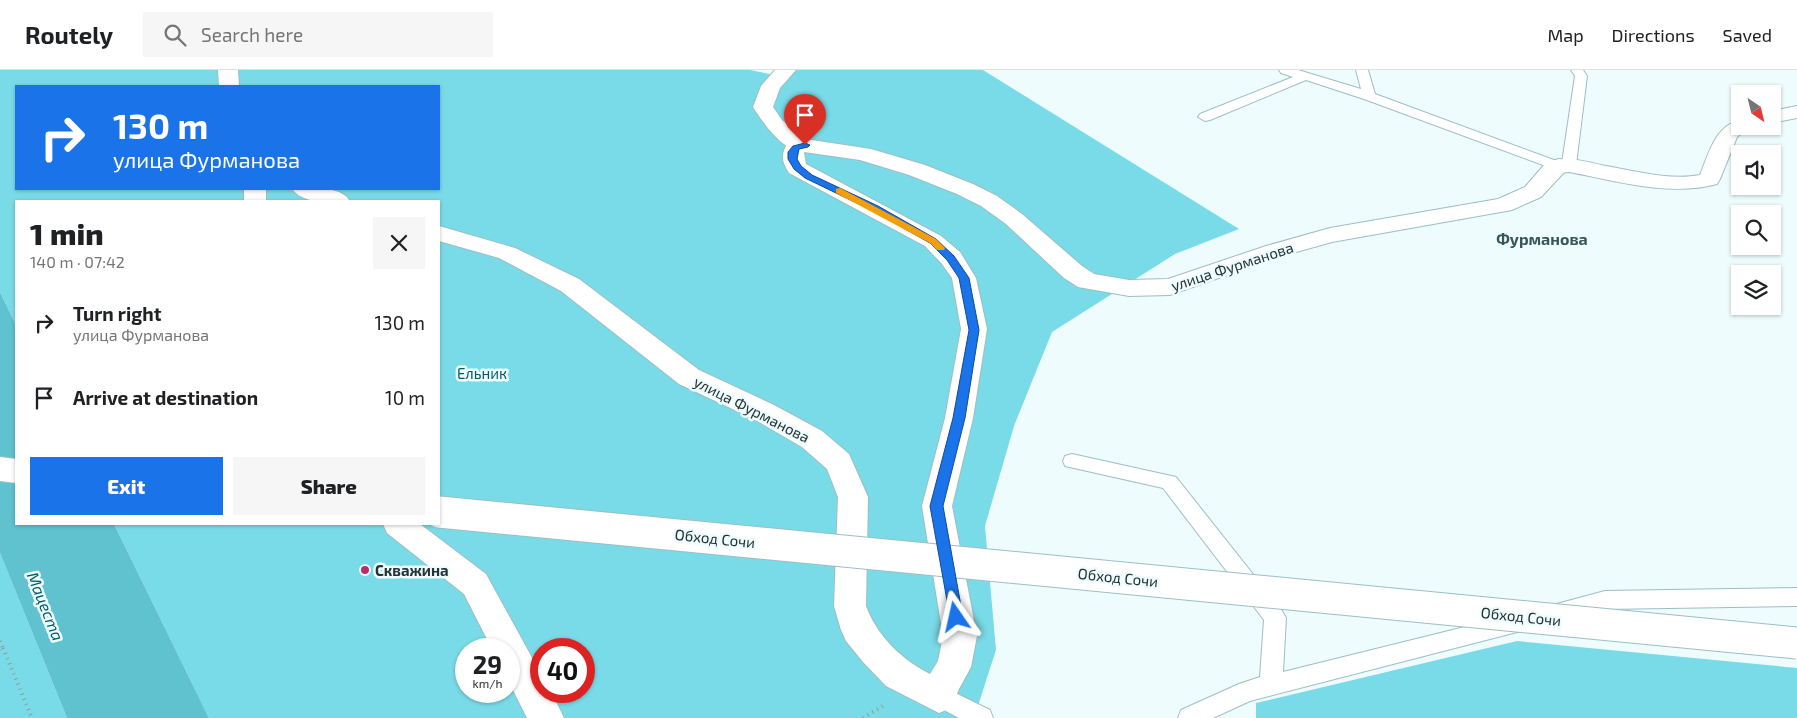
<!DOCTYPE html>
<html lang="en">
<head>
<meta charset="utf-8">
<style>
	body { margin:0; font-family:"Exo 2",sans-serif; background:#f6f6f6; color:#202124; height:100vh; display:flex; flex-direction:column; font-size:19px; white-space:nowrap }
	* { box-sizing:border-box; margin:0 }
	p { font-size:16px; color:#757577 }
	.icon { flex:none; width:28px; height:28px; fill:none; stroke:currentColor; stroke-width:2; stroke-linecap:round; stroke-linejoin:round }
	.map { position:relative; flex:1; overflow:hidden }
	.sheet { position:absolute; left:15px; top:130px; width:425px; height:325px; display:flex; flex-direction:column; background:#fff; border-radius:0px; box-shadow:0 1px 4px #0004 }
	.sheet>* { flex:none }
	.guide { position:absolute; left:15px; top:15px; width:425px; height:105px; border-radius:0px; box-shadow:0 1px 4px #0004; background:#1a73e8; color:#fff; overflow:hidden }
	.needle { width:32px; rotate:145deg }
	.controls { position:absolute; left:1731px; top:15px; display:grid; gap:10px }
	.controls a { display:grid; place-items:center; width:50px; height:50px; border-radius:0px; background:#fff; box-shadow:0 1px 4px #0004; font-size:25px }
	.speed { position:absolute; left:455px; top:568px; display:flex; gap:10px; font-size:25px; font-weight:700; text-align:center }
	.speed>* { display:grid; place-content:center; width:65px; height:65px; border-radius:50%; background:#fff; box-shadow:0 1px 4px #0004; line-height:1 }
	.speed small { font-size:12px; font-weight:400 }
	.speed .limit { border:8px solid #d22; background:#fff; color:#111 }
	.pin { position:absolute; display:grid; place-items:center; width:42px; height:42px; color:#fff; margin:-51px -21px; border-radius:50% 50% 50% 0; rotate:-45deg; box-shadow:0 0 5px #0007 }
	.pin .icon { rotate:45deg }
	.me { position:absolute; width:55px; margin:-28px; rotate:349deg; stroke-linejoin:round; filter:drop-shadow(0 0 4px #0008) }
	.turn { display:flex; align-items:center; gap:18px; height:105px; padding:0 15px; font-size:22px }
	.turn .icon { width:65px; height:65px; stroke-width:2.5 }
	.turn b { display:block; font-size:35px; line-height:42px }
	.round { display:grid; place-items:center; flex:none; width:52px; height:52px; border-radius:0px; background:#f6f6f6 }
	.headline { display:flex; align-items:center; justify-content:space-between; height:85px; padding:0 15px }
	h1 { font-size:30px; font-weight:800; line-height:38px }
	.action { display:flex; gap:10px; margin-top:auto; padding:10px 15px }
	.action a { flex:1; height:58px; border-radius:0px; background:#1a73e8; color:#fff; font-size:20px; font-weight:800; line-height:58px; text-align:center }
	.action a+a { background:#f6f6f6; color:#202124 }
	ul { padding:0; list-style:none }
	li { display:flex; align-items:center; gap:15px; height:75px; padding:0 15px }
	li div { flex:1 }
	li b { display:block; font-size:19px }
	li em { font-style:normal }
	header { display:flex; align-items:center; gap:30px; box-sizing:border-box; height:70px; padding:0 25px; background:#fff; border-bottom:1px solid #e0e0e0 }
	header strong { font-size:24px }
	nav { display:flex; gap:28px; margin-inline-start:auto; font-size:18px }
	.search { width:350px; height:45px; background:#f6f6f6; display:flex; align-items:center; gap:12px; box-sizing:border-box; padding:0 18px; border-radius:0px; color:#757577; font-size:19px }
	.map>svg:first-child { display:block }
	.forest { fill:#7adbe8; fill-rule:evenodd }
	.water { fill:#60c2cf }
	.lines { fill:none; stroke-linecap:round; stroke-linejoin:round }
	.service-casing { stroke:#9cbec2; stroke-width:2 }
	.minor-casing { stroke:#9cbec2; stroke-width:2 }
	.tertiary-casing { stroke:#9cbec2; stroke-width:2 }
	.trunk-casing { stroke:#9cbec2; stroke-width:2 }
	.path { stroke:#8e9c9e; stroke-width:4; stroke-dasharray:1 4.5; stroke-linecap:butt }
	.service { fill:#fff; fill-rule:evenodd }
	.minor { fill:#fff; fill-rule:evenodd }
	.tertiary { fill:#fff; fill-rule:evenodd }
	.trunk { fill:#fff; fill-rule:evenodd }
	.trunk-bridge-casing { stroke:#9cbec2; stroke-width:33; stroke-linecap:butt }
	.trunk-bridge { stroke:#fff; stroke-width:31 }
	.route { fill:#1a73e8; stroke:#114b97 }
	.slow { fill:#f59e0b }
	.poi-dot { fill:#b72e6d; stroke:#eefcfe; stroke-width:2 }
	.labels { text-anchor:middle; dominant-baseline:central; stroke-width:5; stroke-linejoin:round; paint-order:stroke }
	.street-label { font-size:15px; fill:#253335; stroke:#eefcfe }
	.park-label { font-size:15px; fill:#005a64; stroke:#eefcfe }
	.poi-label { font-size:15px; font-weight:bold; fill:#253335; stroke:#eefcfe; text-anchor:start }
	.neighbourhood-label { font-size:16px; font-weight:bold; fill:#38575b; stroke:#eefcfe }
	.water-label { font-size:16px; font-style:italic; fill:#005a64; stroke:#eefcfe }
</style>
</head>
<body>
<header>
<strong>Routely</strong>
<div class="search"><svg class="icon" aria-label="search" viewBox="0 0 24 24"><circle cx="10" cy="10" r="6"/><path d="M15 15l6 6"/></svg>Search here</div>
<nav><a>Map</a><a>Directions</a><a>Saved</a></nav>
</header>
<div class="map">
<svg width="1797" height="648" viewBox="0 0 1797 648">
	<rect width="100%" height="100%" fill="#eefcfe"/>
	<g class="forest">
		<path d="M0 0H750L780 6 793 0H983L1239 159 1175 184 1052 262 1014 356 985 456 996 580 974 648H209L114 454H439V131H16V255L0 222ZM16 16H439V119H16ZM466 579H509V621H466ZM541 579H584V621H541Z"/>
		<path d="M0 483 67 648H0Z"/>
		<path d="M1517 571 1797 598V648H1256V633Z"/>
	</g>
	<path class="water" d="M0 222 16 255V454H114L209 648H67L0 483Z"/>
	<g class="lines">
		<g class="service-casing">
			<g id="service">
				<path d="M1279 0H1298L1361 19 1356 0H1368L1375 24 1562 93 1575 6 1571 0H1583L1587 6 1576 95 1569 99H1554L1364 29 1306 10 1210 50 1205 51 1198 47 1200 44 1293 7 1281 3Z"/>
				<path d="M1072 384 1176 407 1282 541 1286 548 1283 602 1517 544 1524 546 1528 553 1524 560 1517 562 1250 631 1213 648H1178L1181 640 1239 614 1260 607 1264 550 1163 418 1065 396 1063 391 1065 386Z"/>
				<path d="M1797 518V536L1605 539 1556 552 1549 550 1546 543 1549 536 1605 521Z"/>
				<path d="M939 615 990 640 993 648H959L931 633 928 626 931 619Z"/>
			</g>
		</g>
		<g class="minor-casing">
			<g id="minor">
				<path d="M775 0H796L780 18 773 37 782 50 808 71 811 76 808 81C785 86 764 54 753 37L761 16Z"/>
				<path d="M1797 36V48L1772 53V41Z"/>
				<path d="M1740 50V56H1750L1737 67 1720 109 1717 114C1669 127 1617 111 1569 102L1559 103 1551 101 1548 96 1551 91C1569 87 1583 91 1601 95 1631 100 1669 111 1700 105 1709 83 1715 56 1740 50Z"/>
				<rect x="244" y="119" width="22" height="12"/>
				<path d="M383 454H420L486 504 541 604V621H551L564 648H527L509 612V579H492L464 524 387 463Z"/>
			</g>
		</g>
		<g class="tertiary-casing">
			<g id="tertiary">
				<path d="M218 0H238L239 16H219Z"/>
				<path d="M805 69 871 79 925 95 973 114 997 126 1022 144 1082 196 1094 204 1129 210 1168 209 1266 176 1330 158 1498 129 1525 117 1544 95 1551 91 1559 89 1567 91 1570 96 1541 127 1512 140 1332 172 1282 186 1170 225 1129 226 1078 217 1064 208 1006 154 981 136 957 124 909 105 860 90 804 82 806 94 941 166 960 182 976 208 987 259 973 348 952 436 977 566 971 597 959 619 951 638 939 643 886 616 863 592 846 571 841 560 834 536 838 427 827 399 802 377 754 349 679 314 561 221 499 188 439 171V156L515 178 579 209 699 300 774 335 822 361 849 384 868 427 866 536C877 566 902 590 930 604L938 591 943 566 922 436 945 348 961 259 952 208 942 194 925 176 789 103C781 91 781 84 788 72Z"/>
				<path d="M292 119C308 118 340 115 350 131 334 132 303 135 292 119Z"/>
			</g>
		</g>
		<g class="trunk-casing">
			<path id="trunk" d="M0 387 16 389V413L0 411Z"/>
		</g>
		<g class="path">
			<path d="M0 571 3 578 0 580"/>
			<path d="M3 578 32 648"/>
			<path d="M863 648 883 636"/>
		</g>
		<use href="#service" class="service"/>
		<use href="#minor" class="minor"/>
		<use href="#tertiary" class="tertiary"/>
		<use href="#trunk" class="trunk"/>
		<g class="trunk-bridge-casing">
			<path id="trunk-bridge" d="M439 442 1797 573"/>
		</g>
		<use href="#trunk-bridge" class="trunk-bridge"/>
	</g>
	<path class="route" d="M805 73 810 75 808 77 799 79 797 89 801 96 812 105 878 136 936 169 954 186 969 208 979 260 965 348 943 436 963 547 961 551 956 553 952 551 950 547 930 436 953 348 969 260 959 208 947 190 930 173 871 140 805 108 794 99 788 89V82L793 76Z"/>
	<path class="slow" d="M840 118 936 169 945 178 944 180H937L930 173 836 123V119Z"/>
	<circle class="poi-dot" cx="365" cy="500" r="5"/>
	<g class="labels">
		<g class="street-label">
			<text transform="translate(1232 196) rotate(-18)">улица Фурманова</text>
			<text transform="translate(752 339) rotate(27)">улица Фурманова</text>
			<text transform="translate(715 468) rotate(6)">Обход Сочи</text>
			<text transform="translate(1118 507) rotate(6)">Обход Сочи</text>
			<text transform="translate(1521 546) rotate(6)">Обход Сочи</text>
		</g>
		<g class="park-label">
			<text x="482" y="303">Ельник</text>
		</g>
		<g class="poi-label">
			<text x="375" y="500">Скважина</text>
		</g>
		<g class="neighbourhood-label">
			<text x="1542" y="168">Фурманова</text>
		</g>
		<g class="water-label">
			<text transform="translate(46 536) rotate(68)">Мацеста</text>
		</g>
	</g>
</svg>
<div class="controls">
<a><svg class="needle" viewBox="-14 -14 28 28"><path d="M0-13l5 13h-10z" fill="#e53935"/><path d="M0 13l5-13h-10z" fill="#757577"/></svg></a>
<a><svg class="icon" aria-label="sound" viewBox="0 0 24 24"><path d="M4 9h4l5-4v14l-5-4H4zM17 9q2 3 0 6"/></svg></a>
<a><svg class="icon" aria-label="search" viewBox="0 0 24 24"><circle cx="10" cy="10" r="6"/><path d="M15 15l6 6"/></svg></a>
<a><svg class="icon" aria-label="layers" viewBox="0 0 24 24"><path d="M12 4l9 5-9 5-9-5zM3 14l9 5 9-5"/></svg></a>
</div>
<div class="speed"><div>29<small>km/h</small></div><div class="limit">40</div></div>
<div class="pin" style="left:805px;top:75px;background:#d93025"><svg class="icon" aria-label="arrive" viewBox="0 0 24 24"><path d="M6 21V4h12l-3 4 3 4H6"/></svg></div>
<svg class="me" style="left:956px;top:547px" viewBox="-20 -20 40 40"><path d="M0-17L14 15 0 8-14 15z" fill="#1a73e8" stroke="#fff" stroke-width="4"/></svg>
<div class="guide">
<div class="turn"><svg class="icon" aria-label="right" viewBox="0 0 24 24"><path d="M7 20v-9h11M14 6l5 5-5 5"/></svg><div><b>130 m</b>улица Фурманова</div></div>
</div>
<section class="sheet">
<div class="headline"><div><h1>1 min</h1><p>140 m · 07:42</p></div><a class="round"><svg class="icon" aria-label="close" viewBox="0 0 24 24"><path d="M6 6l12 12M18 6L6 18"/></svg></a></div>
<ul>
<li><svg class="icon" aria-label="right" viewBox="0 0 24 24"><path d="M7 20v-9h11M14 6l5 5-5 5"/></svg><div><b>Turn right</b><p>улица Фурманова</p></div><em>130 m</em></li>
<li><svg class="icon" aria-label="arrive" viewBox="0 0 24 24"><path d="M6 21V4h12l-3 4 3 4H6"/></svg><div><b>Arrive at destination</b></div><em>10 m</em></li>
</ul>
<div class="action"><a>Exit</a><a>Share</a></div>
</section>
</div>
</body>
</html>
